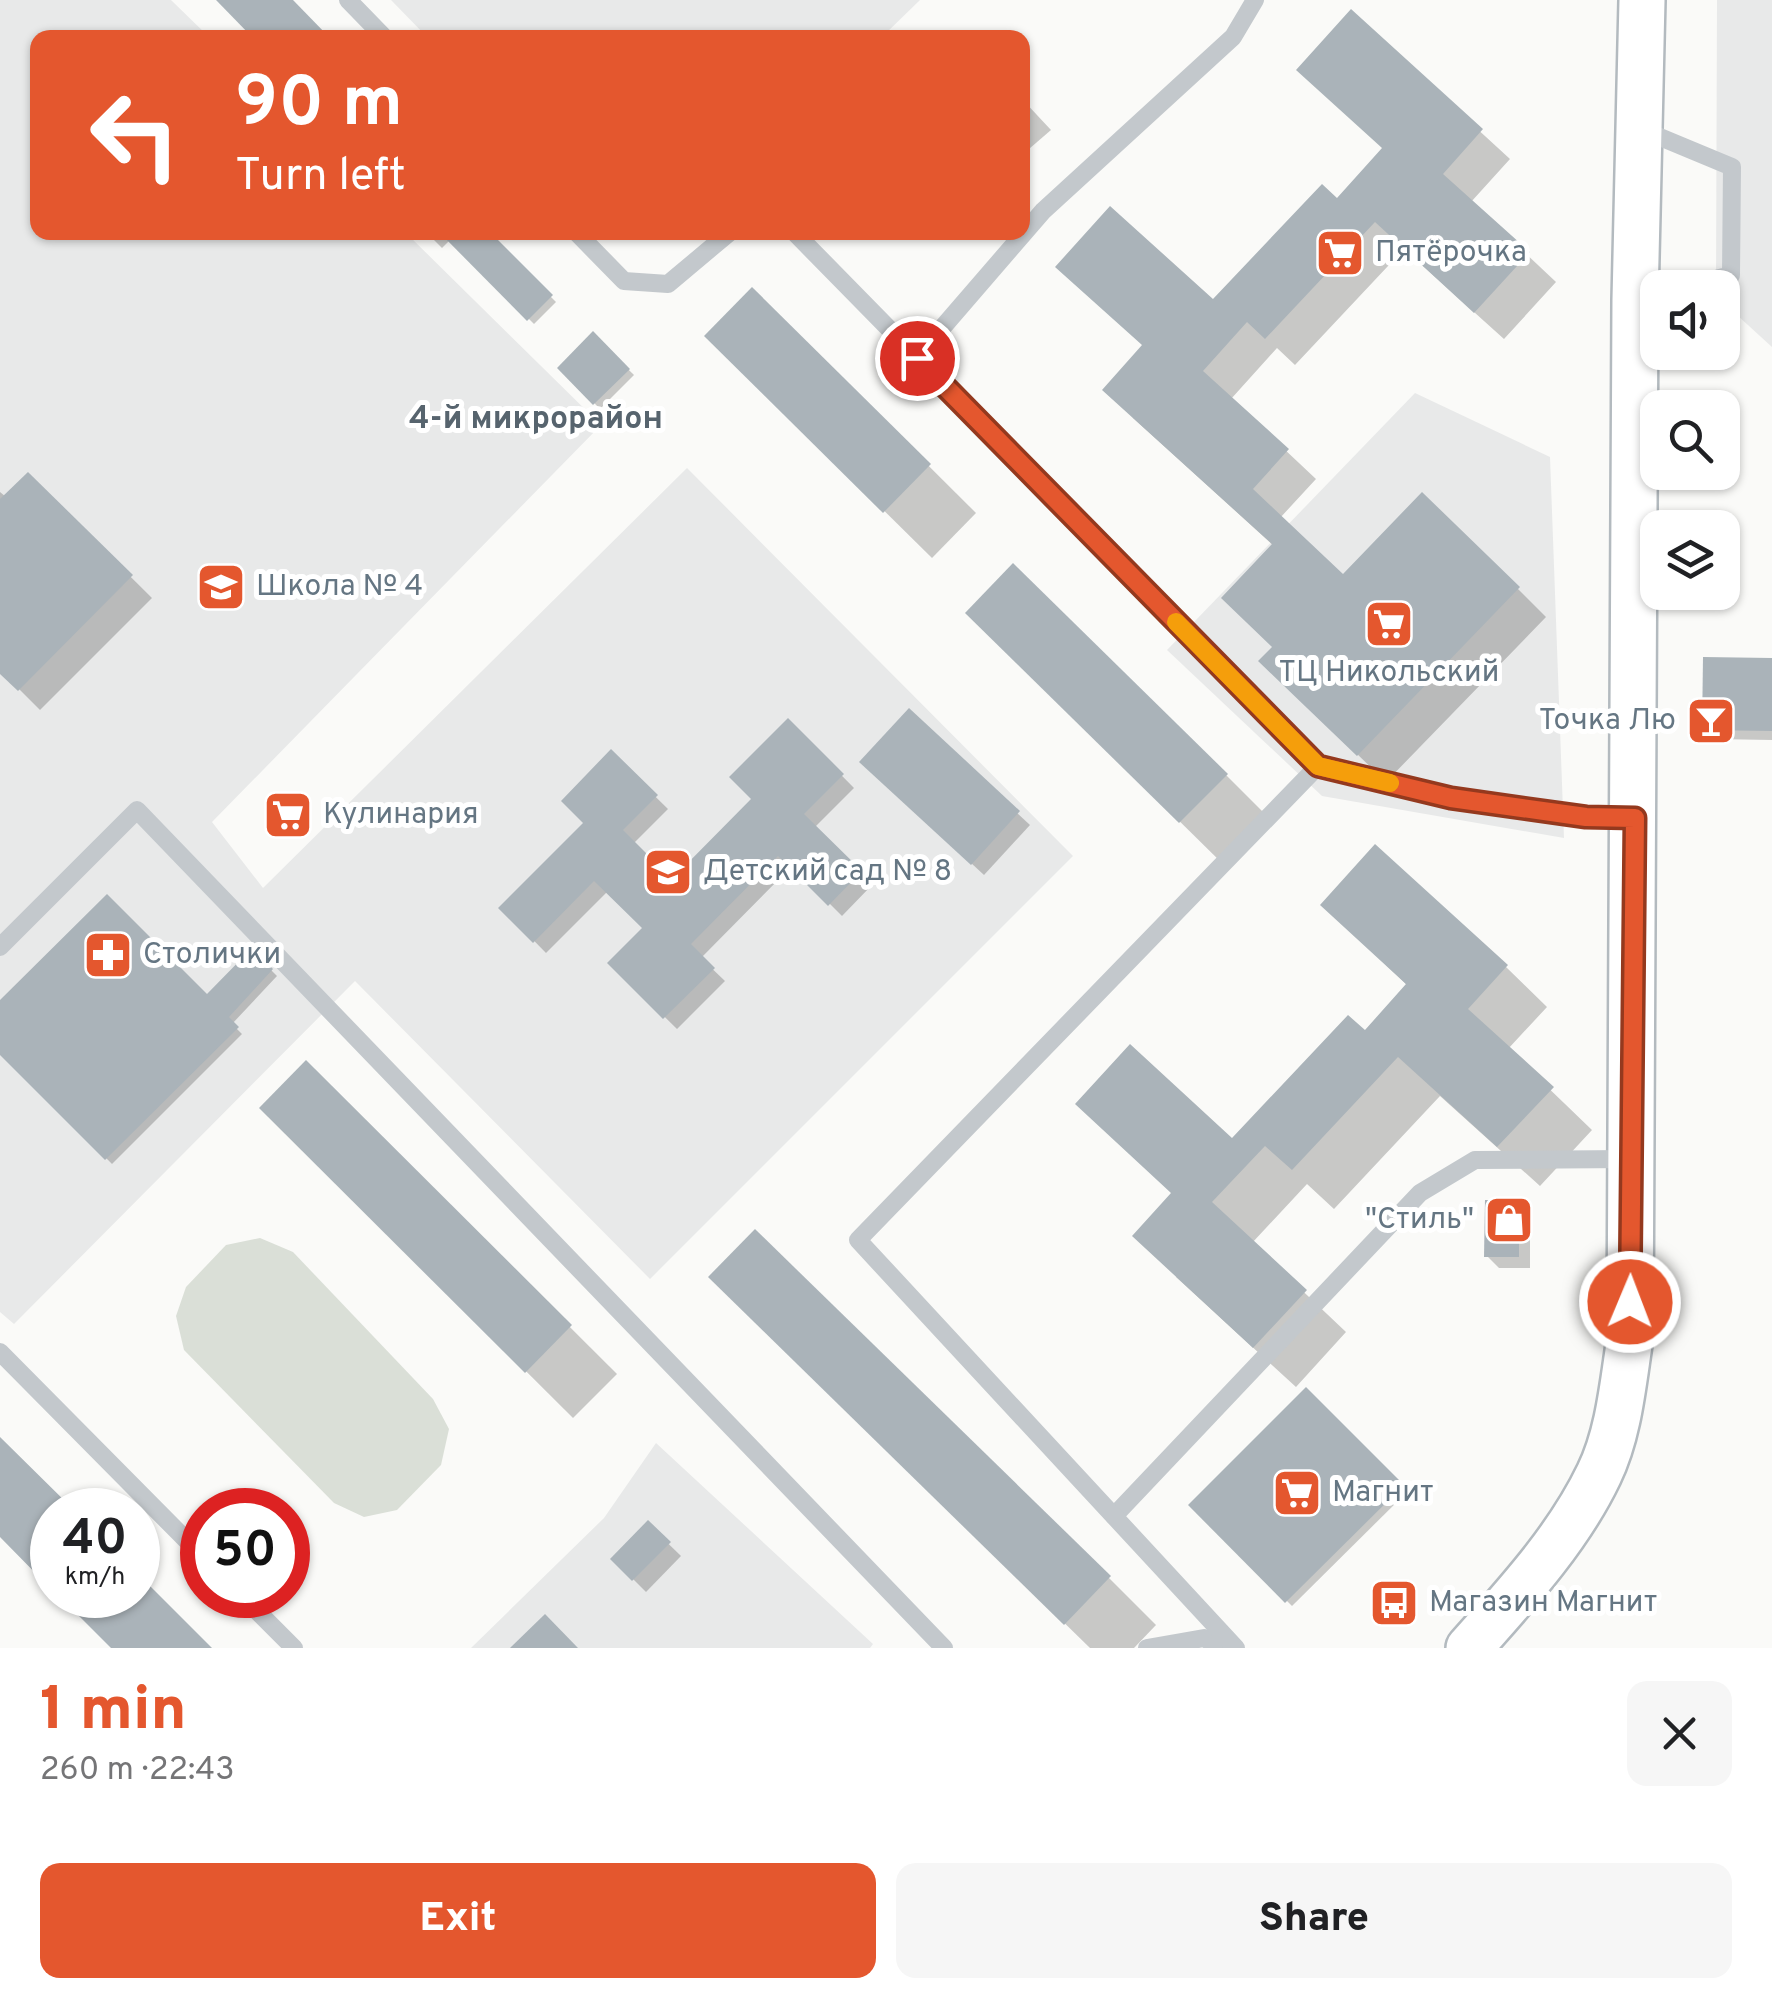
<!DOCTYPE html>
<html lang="en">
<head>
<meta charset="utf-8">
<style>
	body { margin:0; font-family:Overpass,sans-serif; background:#f6f6f6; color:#202124; height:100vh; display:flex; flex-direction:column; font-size:38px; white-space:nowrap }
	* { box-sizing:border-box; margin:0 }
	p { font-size:32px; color:#757577 }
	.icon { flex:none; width:55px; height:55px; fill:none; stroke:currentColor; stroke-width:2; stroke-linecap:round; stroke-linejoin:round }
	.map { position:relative; height:1648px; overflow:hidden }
	.sheet { display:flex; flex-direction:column; background:#fff; flex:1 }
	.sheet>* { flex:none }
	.top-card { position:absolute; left:30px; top:30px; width:1000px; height:210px; border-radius:20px; box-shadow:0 2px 8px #0004; background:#e4572e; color:#fff; overflow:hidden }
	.tools { position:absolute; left:1640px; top:270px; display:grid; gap:20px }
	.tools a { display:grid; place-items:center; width:100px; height:100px; border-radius:20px; background:#fff; box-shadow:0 2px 8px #0004; font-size:50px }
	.speed { position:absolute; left:30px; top:1488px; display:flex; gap:20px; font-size:50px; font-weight:700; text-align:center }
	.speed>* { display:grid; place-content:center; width:130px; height:130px; border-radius:50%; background:#fff; box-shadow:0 2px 8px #0004; line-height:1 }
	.speed small { font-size:25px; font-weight:400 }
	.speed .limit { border:15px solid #d22; background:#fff; color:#111 }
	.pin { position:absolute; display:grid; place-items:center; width:85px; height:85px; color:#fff; margin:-42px; border:5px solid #fff; border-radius:50%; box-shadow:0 2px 10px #0007 }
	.me { position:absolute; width:110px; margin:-55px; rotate:1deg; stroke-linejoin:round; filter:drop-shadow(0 0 8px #0008) }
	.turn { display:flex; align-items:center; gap:35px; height:210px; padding:0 40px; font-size:45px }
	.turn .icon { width:130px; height:130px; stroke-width:2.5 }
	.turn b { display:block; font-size:70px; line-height:85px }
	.round { display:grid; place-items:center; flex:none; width:105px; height:105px; border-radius:20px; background:#f6f6f6 }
	.overview { display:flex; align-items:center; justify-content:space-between; height:170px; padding:0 40px }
	h1 { font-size:60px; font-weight:800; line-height:75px; color:#e4572e }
	.button { display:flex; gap:20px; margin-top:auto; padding:20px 40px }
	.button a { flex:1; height:115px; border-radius:20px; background:#e4572e; color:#fff; font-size:40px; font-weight:800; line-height:115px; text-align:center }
	.button a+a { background:#f6f6f6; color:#202124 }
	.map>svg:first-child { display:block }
	.built { fill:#e8e9e9 }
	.green { fill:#dadfd7 }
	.shadow { fill:#0003 }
	.building { fill:#aab3b9 }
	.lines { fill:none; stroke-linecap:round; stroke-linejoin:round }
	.secondary-casing { stroke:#b3babf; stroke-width:50 }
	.service { stroke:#c3c8cc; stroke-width:18 }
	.secondary { stroke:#fff; stroke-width:45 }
	.route-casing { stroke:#94391e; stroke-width:25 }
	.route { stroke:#e4572e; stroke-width:18 }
	.slow { stroke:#f59e0b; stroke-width:18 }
	.labels { text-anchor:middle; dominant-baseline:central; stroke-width:10; stroke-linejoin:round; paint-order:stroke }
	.poi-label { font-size:30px; fill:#657683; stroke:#fff; text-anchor:start }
	.neighbourhood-label { font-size:32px; font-weight:bold; fill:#57646e; stroke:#fff }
</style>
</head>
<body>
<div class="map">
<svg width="1772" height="1648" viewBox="0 0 1772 1648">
	<rect width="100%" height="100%" fill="#fafaf8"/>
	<g class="built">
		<path d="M0 0H171L209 37 38 38V232L406 233 601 425 212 822 263 888 687 468 1073 856 650 1279 355 981 14 1324 0 1312Z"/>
		<path d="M391 0H920L882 37 428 38Z"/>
		<path d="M1717 0H1772V347L1737 315 1723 333 1722 288H1716Z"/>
		<path d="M1415 393 1550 457 1564 838 1322 796 1167 650Z"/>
		<path d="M656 1443 873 1644 870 1648H471L604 1518Z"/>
	</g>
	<path class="green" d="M260 1238 293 1252 433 1399 449 1429 441 1465 397 1510 364 1517 334 1503 184 1350 176 1316 186 1287 226 1245Z"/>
	<g class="shadow">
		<path d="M1351 13 1510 159 1471 202 1556 282 1504 339 1404 249 1295 365 1277 348 1231 399 1316 479 1280 518 1343 577 1518 589 1546 617 1386 782 1290 689 1275 647 1274 546 1133 418 1213 303 1337 201 1384 149Z"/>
		<path d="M1022 99 1051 130 1022 155Z"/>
		<path d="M426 232H486L556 302 534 324 450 240 442 248Z"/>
		<path d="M752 290 976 513 932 558 707 336Z"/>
		<path d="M593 335 634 375 600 409 560 368Z"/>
		<path d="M28 475 152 598 40 710 0 670V492L6 497Z"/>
		<path d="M968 613 1226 775 1273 822 1227 868Z"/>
		<path d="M1772 661V740L1714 739 1704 729Z"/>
		<path d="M909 712 1030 825 984 875 875 774Z"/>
		<path d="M788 721 854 788 814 828 872 885 842 916 792 866 701 958 725 981 677 1029 610 963 645 928 608 891 546 953 502 908 586 823 611 753 668 809 633 844 672 882 754 799Z"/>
		<path d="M1323 905 1506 967 1547 1007 1508 1049 1592 1130 1540 1186 1440 1096 1334 1209 1307 1184 1252 1243 1346 1332 1296 1387 1176 1277 1232 1142 1365 1034 1408 986Z"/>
		<path d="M252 951 277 976 232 1024 242 1034 112 1164 0 1051V1004L207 998Z"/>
		<path d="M306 1064 617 1374 573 1418 262 1108Z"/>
		<path d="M1518 1202 1530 1214V1268H1499L1487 1256Z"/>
		<path d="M758 1324 1109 1578 1156 1625 1134 1648H1090Z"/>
		<path d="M1306 1390 1407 1492 1292 1606 1191 1505Z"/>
		<path d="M648 1524 681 1556 646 1592 613 1559Z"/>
	</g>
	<g class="building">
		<path d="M216 0H293L330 38H253Z"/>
		<path d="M1351 9 1483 129 1443 174 1530 252 1474 313 1375 222 1265 339 1247 322 1203 371 1289 449 1253 489 1343 574 1422 492 1520 587 1357 756 1258 661 1272 647 1221 598 1272 544 1102 390 1142 345 1055 267 1110 206 1213 299 1322 184 1337 198 1382 148 1296 70Z"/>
		<path d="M439 232H490L553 295 527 321Z"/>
		<path d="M752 287 931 464 883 513 704 336Z"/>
		<path d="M593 331 630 369 593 405 557 368Z"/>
		<path d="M28 472 133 575 18 691 0 674V499Z"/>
		<path d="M1013 563 1228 774 1179 823 965 613Z"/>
		<path d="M1703 657 1772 658V731L1702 730Z"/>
		<path d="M909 708 1020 811 971 865 859 762Z"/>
		<path d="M788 718 844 774 804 814 862 871 828 906 778 856 691 944 715 968 663 1019 607 963 642 928 594 881 533 943 498 908 583 823 561 801 611 749 658 795 623 830 672 879 751 799 729 777Z"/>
		<path d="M1375 844 1508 965 1468 1009 1554 1087 1497 1147 1398 1057 1292 1170 1265 1146 1212 1202 1307 1290 1253 1348 1132 1236 1171 1193 1075 1104 1130 1044 1232 1138 1348 1015 1365 1030 1406 984 1320 905Z"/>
		<path d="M107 894 207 994 252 948 273 969 229 1017 239 1027 105 1160 0 1055V1000Z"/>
		<path d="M306 1060 572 1325 525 1373 259 1108Z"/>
		<path d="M1485 1200H1519V1257H1484Z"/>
		<path d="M755 1229 1111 1576 1064 1625 708 1277Z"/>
		<path d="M1306 1387 1404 1485 1285 1603 1188 1505Z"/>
		<path d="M0 1437 74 1510H52V1590L0 1537Z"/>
		<path d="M648 1520 671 1542 632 1581 610 1559Z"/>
		<path d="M138 1574 212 1648H111L58 1595H138Z"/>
		<path d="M545 1614 578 1648H510Z"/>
	</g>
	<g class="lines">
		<g class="secondary-casing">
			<path id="secondary" d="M1469 1648C1516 1595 1568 1539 1599 1474 1619 1433 1623 1383 1630 1338L1635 300 1642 0"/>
		</g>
		<g class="service">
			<path d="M348 0 385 38"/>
			<path d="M1643 130 1732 167 1731 275 1682 288"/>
			<path d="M576 232 624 281 668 284 730 232"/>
			<path d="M794 232 1318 766 1451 798 1586 817H1634"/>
			<path d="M917 357 1043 211 1233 37 1255 0"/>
			<path d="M0 947 137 810 944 1648"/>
			<path d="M0 1352 202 1556"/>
			<path d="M1114 1516 1420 1193 1475 1160 1631 1159"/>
			<path d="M241 1595 294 1648"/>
			<path d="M1147 1648 1204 1638 1222 1648"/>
			<path d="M1236 1648 858 1240 1318 766"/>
		</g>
		<use href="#secondary" class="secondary"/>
	</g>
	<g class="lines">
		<g class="route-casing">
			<path id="route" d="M917 358 1318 766 1451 798 1586 817 1635 818 1630 1302"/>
		</g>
		<use href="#route" class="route"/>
		<path class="slow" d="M1176 622 1318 766 1390 783"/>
	</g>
	<defs>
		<g id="supermarket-square" transform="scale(2.5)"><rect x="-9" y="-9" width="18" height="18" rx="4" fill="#e4572e" stroke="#fff"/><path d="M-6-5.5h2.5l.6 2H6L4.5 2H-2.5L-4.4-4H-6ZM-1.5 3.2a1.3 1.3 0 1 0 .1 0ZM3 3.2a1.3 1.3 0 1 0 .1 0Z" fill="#fff"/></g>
		<g id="school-square" transform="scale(2.5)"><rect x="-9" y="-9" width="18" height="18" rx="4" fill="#e4572e" stroke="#fff"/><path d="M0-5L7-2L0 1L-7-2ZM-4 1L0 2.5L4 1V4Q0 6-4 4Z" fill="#fff"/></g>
		<g id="bar-square" transform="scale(2.5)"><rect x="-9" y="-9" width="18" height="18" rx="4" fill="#e4572e" stroke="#fff"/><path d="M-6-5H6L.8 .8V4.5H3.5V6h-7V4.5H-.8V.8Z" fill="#fff"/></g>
		<g id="pharmacy-square" transform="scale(2.5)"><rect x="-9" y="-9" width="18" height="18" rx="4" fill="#e4572e" stroke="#fff"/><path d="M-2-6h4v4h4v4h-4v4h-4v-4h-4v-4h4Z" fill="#fff"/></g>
		<g id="shop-square" transform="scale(2.5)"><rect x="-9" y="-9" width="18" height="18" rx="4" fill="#e4572e" stroke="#fff"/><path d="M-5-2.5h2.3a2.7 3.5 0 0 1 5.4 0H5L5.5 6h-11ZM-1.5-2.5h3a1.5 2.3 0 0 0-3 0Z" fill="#fff"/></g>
		<g id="bus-square" transform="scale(2.5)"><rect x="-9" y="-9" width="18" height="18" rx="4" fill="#e4572e" stroke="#fff"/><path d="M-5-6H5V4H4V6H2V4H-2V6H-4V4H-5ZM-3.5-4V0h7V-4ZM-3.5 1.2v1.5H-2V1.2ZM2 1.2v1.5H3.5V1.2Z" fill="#fff"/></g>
	</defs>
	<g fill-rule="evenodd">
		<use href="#supermarket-square" x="1340" y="253"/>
		<use href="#school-square" x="221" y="587"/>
		<use href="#supermarket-square" x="1389" y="624"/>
		<use href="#bar-square" x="1711" y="721"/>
		<use href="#supermarket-square" x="288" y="815"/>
		<use href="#school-square" x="668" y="872"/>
		<use href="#pharmacy-square" x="108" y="955"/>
		<use href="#shop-square" x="1509" y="1220"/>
		<use href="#supermarket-square" x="1297" y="1493"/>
		<use href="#bus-square" x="1394" y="1603"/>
	</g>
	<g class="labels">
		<g class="poi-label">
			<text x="1375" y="253">Пятёрочка</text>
			<text x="256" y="587">Школа № 4</text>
			<text x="1389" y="673" text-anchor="middle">ТЦ Никольский</text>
			<text x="1676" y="721" text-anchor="end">Точка Лю</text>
			<text x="323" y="815">Кулинария</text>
			<text x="703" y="872">Детский сад № 8</text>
			<text x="143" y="955">Столички</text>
			<text x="1474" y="1220" text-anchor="end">"Стиль"</text>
			<text x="1332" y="1493">Магнит</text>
			<text x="1429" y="1603">Магазин Магнит</text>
		</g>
		<g class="neighbourhood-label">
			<text x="536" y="420">4-й микрорайон</text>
		</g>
	</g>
</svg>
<div class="tools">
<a><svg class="icon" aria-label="sound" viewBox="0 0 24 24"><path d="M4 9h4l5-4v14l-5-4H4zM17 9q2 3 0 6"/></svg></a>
<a><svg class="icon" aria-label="search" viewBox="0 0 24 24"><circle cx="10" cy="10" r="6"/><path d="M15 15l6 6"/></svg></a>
<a><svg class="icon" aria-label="layers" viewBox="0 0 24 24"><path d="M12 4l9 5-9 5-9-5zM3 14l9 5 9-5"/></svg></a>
</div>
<div class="speed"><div>40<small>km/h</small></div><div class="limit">50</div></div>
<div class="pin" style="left:917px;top:358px;background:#d93025"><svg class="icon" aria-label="arrive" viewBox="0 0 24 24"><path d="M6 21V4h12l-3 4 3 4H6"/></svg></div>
<svg class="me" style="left:1630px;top:1302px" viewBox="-20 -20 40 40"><circle r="17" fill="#e4572e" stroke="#fff" stroke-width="3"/><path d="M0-11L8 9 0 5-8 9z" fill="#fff"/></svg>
<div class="top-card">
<div class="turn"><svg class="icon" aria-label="left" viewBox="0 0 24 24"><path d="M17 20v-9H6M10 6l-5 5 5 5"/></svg><div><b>90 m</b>Turn left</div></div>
</div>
</div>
<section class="sheet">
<div class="overview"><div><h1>1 min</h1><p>260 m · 22:43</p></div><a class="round"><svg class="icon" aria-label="close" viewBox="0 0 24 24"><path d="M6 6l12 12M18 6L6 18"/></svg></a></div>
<div class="button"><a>Exit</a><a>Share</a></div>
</section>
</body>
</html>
